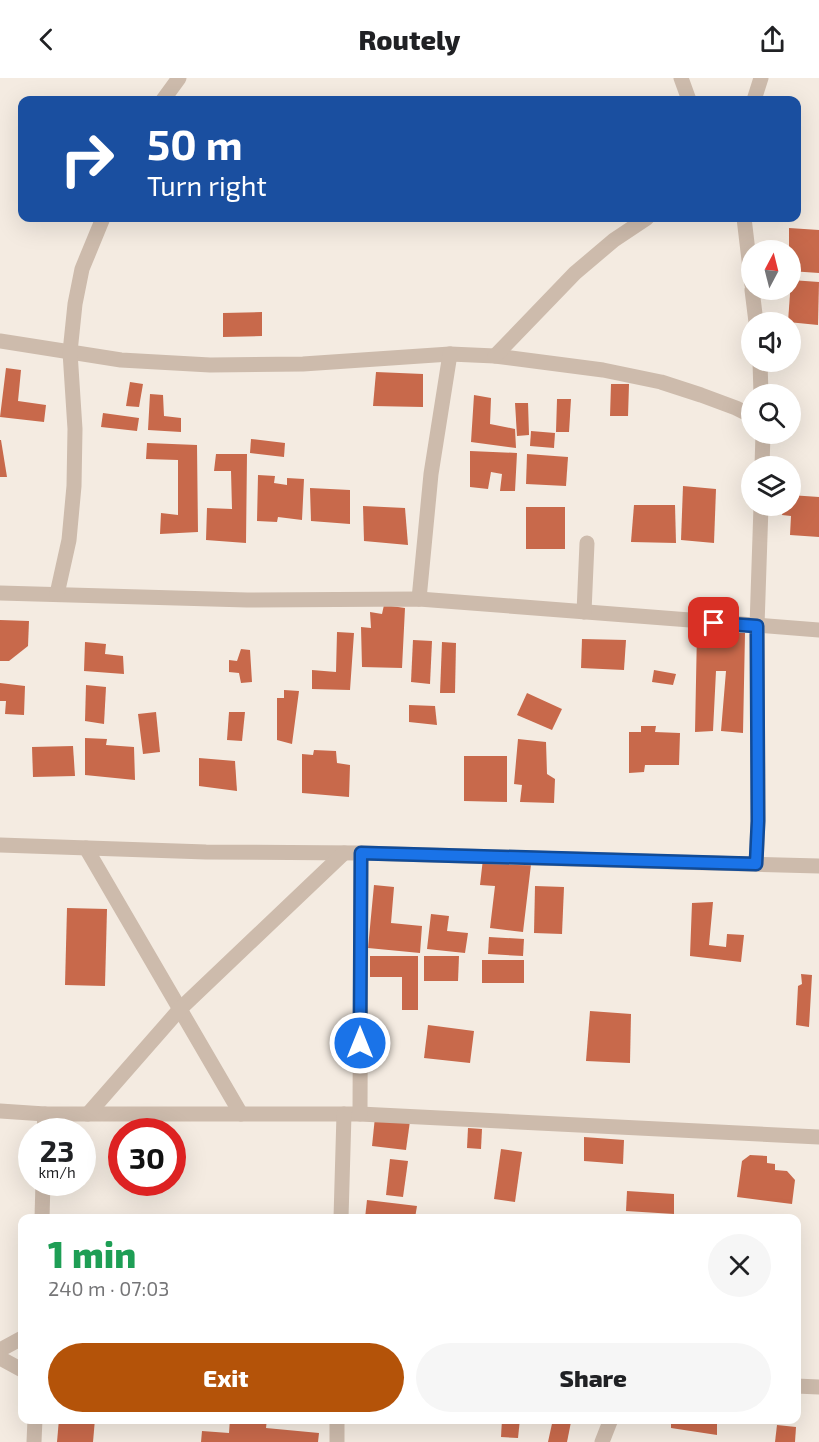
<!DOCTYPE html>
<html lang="en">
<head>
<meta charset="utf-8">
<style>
	body { margin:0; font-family:"Exo 2",sans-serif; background:#f6f6f6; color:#202124; height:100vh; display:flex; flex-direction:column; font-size:22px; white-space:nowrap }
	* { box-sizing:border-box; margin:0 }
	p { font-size:20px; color:#757577 }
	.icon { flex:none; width:33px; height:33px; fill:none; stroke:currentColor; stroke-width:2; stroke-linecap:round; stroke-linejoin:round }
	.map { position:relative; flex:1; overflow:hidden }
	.drawer { position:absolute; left:18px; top:1136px; width:783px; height:210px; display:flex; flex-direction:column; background:#fff; border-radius:12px; box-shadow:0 6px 24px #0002 }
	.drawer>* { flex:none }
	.guide { position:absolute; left:18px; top:18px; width:783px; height:126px; border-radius:12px; box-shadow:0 6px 24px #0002; background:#1a4fa0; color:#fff; overflow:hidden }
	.needle { width:39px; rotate:7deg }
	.tools { position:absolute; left:741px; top:162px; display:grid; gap:12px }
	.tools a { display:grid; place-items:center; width:60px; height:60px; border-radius:50%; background:#fff; box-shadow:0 6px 24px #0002; font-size:30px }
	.speed { position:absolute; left:18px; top:1040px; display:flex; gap:12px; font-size:30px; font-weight:700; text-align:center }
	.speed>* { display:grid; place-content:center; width:78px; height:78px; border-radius:50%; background:#fff; box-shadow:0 6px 24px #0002; line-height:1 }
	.speed small { font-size:15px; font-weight:400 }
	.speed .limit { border:9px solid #d22; background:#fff; color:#111 }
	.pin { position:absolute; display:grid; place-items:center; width:51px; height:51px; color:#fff; margin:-26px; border-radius:12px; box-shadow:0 3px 9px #0006 }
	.me { position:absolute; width:66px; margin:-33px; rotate:0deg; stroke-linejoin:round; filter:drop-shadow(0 0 4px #0008) }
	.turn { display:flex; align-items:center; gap:21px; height:126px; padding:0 30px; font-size:27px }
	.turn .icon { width:78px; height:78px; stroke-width:2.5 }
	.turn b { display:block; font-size:42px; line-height:51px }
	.round { display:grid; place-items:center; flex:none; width:63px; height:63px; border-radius:32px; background:#f6f6f6 }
	.overview { display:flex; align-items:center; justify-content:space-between; height:102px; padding:0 30px }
	h1 { font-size:36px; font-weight:800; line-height:45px; color:#1e9e55 }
	.cta { display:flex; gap:12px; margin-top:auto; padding:12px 30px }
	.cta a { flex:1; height:69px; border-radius:36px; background:#b45309; color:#fff; font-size:24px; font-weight:800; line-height:69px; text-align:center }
	.cta a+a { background:#f6f6f6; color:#202124 }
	header { display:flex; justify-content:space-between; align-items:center; height:78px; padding:0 30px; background:#fff; font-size:27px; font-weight:800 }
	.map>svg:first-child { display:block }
	.building { fill:#c8694b }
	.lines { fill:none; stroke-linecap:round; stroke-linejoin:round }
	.minor { stroke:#cdbbac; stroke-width:15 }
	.route-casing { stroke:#114b97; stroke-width:15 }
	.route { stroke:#1a73e8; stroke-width:10 }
</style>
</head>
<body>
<header><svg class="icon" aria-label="back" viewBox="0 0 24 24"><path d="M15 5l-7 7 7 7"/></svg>Routely<svg class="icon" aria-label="share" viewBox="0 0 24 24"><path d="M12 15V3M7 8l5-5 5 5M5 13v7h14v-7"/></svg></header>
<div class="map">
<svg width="819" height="1364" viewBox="0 0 819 1364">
	<rect width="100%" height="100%" fill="#f4ebe1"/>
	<g class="building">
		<path d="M789 150 819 152V195L790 193V172H789Z"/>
		<path d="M791 202 819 204 818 247 788 244Z"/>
		<path d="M262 234V258L223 259V235Z"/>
		<path d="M6 290 21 292 18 323 46 327 44 344 0 339Z"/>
		<path d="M376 294 423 296V329L373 328Z"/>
		<path d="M130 304 143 306 139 329 126 328Z"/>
		<path d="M611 306H629L628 338H610Z"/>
		<path d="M150 316 163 317 164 338 181 340V354L148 352Z"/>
		<path d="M474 317 491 320 490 346 515 351 516 370 471 364Z"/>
		<path d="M557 321H571L569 354H556Z"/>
		<path d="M515 325H528L529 357 517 358Z"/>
		<path d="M103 335 139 340 137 353 101 349Z"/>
		<path d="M531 353 555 355 554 370 530 368Z"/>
		<path d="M251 361 285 365 284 379 250 375Z"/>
		<path d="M0 362H1L7 399H0Z"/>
		<path d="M147 365 197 367 198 454 160 456 161 435 178 437V382L146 381Z"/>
		<path d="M470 373 517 375 515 413H500L502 396 491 394 488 411 470 409Z"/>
		<path d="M216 376H247L246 465 206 462 207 430 232 431 231 393H214Z"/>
		<path d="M527 376 568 379 566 408 526 406Z"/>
		<path d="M258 397 275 398 274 405 287 407V400L304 401 302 442 278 439 277 444 257 443Z"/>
		<path d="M683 408 716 411 714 465 681 462Z"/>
		<path d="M310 410 350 412V446L311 443Z"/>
		<path d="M790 417 819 419V459L790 457 791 438 782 437 784 428H790Z"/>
		<path d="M634 427H675L676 465 631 464Z"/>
		<path d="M363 428 405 430 408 467 364 463Z"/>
		<rect x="526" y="429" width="39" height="42"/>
		<path d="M384 527 405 530 402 590 362 589 361 549 371 550 370 534 382 536Z"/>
		<path d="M0 542 29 543 28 568 9 583H0Z"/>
		<path d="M697 553 745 555 743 655 721 653 726 593H716L713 653 695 654Z"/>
		<path d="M337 554 354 555 350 612 312 611V592L336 594Z"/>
		<path d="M582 561 626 562 624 592 581 590Z"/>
		<path d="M413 562 432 563 430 606 411 604Z"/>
		<path d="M85 564 106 566 105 576 123 578 124 596 84 593Z"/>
		<path d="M442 564 456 565 455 615H440Z"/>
		<path d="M241 571 250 572 252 604 241 605 239 595 229 594V582L237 583Z"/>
		<path d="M654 592 676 596 673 607 652 604Z"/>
		<path d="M0 605 25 608 24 637 5 636 6 623H0Z"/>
		<path d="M86 607 106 609 104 646 85 643Z"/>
		<path d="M284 612 299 613 292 666 277 662V620H284Z"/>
		<path d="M527 615 562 631 552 652 517 637Z"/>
		<path d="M409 627 435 628 437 647 409 644Z"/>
		<path d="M156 634 160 674 143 676 138 636Z"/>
		<path d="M229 634H245L242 663 227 662Z"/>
		<path d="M641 648H656L655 654 680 655 679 687H645L644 694 629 695V654H641Z"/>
		<path d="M85 660 107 661 106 667 134 669 135 702 85 697Z"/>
		<path d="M518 661 546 664 547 696 555 701 554 725 520 724 522 707 514 706Z"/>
		<path d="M73 668 75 698 33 699 32 669Z"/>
		<path d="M314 672 336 673 337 685 350 687 349 719 302 715V676L313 677Z"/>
		<path d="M464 678H507V724L464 723Z"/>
		<path d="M199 680 235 683 237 713 199 708Z"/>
		<path d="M484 772 532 778 523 854 490 850 495 808 480 807Z"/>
		<path d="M374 807 394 809 391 845 422 848 420 875 368 870Z"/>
		<path d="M535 808 564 809 562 856 534 855Z"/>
		<path d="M713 824 709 867 726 869 727 856 744 857 741 884 690 878 692 825Z"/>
		<path d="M67 830 107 831 105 908 65 907Z"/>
		<path d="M431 836 449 838 447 853 468 855 465 875 427 871Z"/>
		<path d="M489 859 524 861 523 878 488 876Z"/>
		<path d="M370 878H418V932H402V899H370Z"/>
		<path d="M424 878H459L458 903H424Z"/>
		<rect x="482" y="882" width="42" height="23"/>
		<path d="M801 896 812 897 809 949 796 947 798 908 802 906Z"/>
		<path d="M590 933 631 936 630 985 586 983Z"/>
		<path d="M428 947 474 953 470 985 424 980Z"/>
		<path d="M375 1039 410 1043 406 1072 372 1068Z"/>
		<path d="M468 1050 482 1051 481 1071 467 1070Z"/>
		<path d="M584 1059 624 1062 623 1086 584 1083Z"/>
		<path d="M501 1071 522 1074 515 1124 494 1121Z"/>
		<path d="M750 1077 767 1078V1085L775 1086V1092L787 1093 795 1102 792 1126 737 1119 742 1083Z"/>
		<path d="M390 1081 408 1083 403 1119 386 1117Z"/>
		<path d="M627 1113 674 1116V1136L626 1133Z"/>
		<path d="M367 1122 417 1128 415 1140H365Z"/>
		<path d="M59 1341H95L93 1364H57Z"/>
		<path d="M230 1341H267L266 1350 319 1355 318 1364H201L202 1353 229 1355Z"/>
		<path d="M502 1341H520L518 1360 501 1359Z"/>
		<path d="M553 1341 571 1344 567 1364H548Z"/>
		<path d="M671 1341H717V1357L671 1350Z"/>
		<path d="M777 1347 796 1349 795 1364H775Z"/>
	</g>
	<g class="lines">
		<g class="minor">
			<path d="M681 0 689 22"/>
			<path d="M163 22 179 0"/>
			<path d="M754 22 761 0"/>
			<path d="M744 140 752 207"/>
			<path d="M752 212 756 244"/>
			<path d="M0 263 121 282 210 287 303 286 450 276 495 278 603 292 661 304 701 317 736 330 752 338"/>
			<path d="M495 278 575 195 614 162 647 140"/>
			<path d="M760 284 761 316"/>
			<path d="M762 388 763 356"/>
			<path d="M0 515 247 522 419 521 819 552"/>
			<path d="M57 516 69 462 74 408 75 351 70 274 75 226 82 191 103 140"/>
			<path d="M419 521 431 396 450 276"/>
			<path d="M584 534 587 465"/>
			<path d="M0 767 206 774 361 775 819 788"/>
			<path d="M86 770 241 1036"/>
			<path d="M756 786 758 743 757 548 761 428"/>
			<path d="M0 1033 45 1036H360L819 1059"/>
			<path d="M88 1036 180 931 344 775"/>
			<path d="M360 1036 361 775"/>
			<path d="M44 1053 45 1036"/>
			<path d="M42 1140 43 1104"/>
			<path d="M341 1140 344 1036"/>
			<path d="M0 1272 22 1260"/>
			<path d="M0 1280 22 1292"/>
			<path d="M796 1308 819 1309"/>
			<path d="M34 1364 35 1341"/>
			<path d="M337 1364V1341"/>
			<path d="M602 1364 611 1341"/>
		</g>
	</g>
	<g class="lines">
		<g class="route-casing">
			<path id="route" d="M360 965 361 775 756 786 758 743 757 548 714 545"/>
		</g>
		<use href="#route" class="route"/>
	</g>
</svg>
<div class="tools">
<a><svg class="needle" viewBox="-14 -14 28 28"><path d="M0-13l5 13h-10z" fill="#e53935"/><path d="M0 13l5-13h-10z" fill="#757577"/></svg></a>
<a><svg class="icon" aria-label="sound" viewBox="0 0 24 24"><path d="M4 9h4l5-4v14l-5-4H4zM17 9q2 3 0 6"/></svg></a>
<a><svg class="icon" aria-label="search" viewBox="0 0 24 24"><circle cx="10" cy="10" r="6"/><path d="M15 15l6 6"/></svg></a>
<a><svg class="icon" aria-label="layers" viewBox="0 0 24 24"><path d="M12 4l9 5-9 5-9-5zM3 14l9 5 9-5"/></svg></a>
</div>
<div class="speed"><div>23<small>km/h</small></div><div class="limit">30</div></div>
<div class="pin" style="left:714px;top:545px;background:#d93025"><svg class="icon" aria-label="arrive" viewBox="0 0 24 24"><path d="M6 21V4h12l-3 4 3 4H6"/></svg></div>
<svg class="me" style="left:360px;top:965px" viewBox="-20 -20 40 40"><circle r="17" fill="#1a73e8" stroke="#fff" stroke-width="3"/><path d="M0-11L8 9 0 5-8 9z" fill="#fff"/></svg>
<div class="guide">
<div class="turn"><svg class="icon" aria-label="right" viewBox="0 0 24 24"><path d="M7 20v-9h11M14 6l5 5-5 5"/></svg><div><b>50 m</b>Turn right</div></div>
</div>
<section class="drawer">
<div class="overview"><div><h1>1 min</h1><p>240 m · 07:03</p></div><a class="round"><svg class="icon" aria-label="close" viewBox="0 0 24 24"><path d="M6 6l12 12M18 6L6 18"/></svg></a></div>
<div class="cta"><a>Exit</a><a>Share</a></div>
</section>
</div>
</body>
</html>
